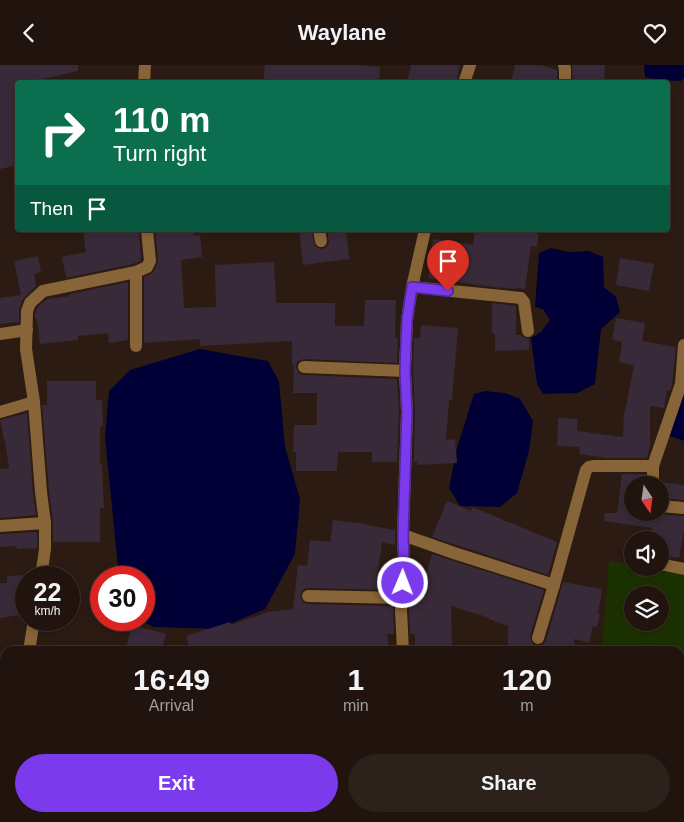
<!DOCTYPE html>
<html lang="en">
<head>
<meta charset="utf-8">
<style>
	body { margin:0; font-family:Arial,sans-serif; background:#2d211c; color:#f1f3f6; height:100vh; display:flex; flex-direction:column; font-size:19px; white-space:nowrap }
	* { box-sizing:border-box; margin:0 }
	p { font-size:16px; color:#a29e9e }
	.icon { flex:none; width:28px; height:28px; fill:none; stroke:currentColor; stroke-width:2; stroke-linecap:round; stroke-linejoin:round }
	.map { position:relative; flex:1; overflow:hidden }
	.details { position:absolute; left:0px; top:581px; width:685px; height:176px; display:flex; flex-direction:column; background:#21140e; border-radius:15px 15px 0 0; box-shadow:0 2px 8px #0003,0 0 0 1px #3e332e }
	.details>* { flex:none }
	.guide { position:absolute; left:15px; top:15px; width:655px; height:152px; border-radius:5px; box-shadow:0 2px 8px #0003,0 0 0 1px #3e332e; background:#0b6e4f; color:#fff; overflow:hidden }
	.needle { width:32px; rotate:167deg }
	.fabs { position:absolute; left:624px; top:411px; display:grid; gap:10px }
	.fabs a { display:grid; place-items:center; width:45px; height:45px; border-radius:50%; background:#21140e; box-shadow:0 2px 8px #0003,0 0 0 1px #3e332e; font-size:25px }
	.speed { position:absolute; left:15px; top:501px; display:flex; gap:10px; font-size:25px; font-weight:700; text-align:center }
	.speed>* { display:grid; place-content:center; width:65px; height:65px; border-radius:50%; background:#21140e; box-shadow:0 2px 8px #0003,0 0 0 1px #3e332e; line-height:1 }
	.speed small { font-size:12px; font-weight:400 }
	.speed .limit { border:8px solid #d22; background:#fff; color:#111 }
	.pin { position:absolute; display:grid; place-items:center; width:42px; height:42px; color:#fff; margin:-51px -21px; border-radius:50% 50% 50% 0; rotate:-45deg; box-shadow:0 0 5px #0007 }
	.pin .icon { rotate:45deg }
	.me { position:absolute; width:55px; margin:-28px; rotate:1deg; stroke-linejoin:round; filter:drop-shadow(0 0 4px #0008) }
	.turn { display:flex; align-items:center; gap:18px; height:105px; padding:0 15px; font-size:22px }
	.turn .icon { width:65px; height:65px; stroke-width:2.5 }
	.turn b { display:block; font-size:35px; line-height:42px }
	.then { display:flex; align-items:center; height:48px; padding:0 15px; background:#0003; gap:10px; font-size:19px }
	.eta { display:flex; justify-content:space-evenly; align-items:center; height:85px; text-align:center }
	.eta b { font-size:30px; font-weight:700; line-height:35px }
	.action { display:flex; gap:10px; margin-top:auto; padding:10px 15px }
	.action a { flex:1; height:58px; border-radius:30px; background:#7c3aed; color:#fff; font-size:20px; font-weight:700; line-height:58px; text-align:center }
	.action a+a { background:#2d211c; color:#f1f3f6 }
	header { display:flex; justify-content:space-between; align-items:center; height:65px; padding:0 15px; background:#21140e; font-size:22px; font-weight:700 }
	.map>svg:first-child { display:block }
	.green { fill:#1c3100; fill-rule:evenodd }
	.water { fill:#000036 }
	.building { fill:#382a38 }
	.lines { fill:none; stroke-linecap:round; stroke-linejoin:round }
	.minor { stroke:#886538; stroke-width:12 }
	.route-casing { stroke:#51269a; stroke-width:12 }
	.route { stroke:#7c3aed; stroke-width:9 }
</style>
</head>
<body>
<header><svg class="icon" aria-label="back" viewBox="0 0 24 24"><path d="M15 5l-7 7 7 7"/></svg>Waylane<svg class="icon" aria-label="heart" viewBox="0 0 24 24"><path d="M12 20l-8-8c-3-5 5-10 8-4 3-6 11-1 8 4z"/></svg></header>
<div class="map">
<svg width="684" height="757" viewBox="0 0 684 757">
	<rect width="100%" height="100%" fill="#2c1b13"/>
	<path class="green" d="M609 496 632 500V502L644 503 684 510V603L680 631V586H602ZM632 530H660V558H632Z"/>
	<g class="water">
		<path d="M644 0H684V13L681 16 658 15 645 12Z"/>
		<path d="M551 183 569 187 589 186 603 192 604 222 616 232 620 247 601 264 595 319 577 328 543 329 537 319 531 273 541 267 550 255 543 244 535 242 539 188Z"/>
		<path d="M200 284 268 296 279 317 285 382 300 434 295 489 265 544 218 564 154 562 139 555H144V512H119L105 372 109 326 130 305Z"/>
		<path d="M485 326 505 328 520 334 533 356 529 386 517 428 500 442 460 441 449 423 457 383 474 329Z"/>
		<path d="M681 330H684V376L667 370Z"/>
		<path d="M569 753 597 752 623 756V757H567Z"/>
	</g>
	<g class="building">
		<path d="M0 0H78V6L26 18H18V100L0 104Z"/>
		<path d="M265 0H359L380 2 379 18H263Z"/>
		<path d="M411 0H460L456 18H407Z"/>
		<path d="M515 0H541L557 5V18H511Z"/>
		<path d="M572 0H605L604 18H573Z"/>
		<path d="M83 165H139L141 196 133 199 66 213 62 192 86 187Z"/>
		<path d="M155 165H193L194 171 200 170 202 192 181 195 184 243 216 242 215 200 274 197 276 238H335V261H364L365 235H396L395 273H398L397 298 304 294 301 295 297 297 296 302 299 309 304 310 397 314 399 347 397 397H372V387H338L337 406H296V387H293L294 360H317V328H293L294 300H292V276L200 281V274L144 278V212L150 209 154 206 157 199 158 195Z"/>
		<path d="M299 165H311L315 181 318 183 322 184 326 182 329 178 327 165H346L349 194 303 200Z"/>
		<path d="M475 165H539L537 182 531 181 525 224 517 223V224L493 222 428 213 433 174 473 180Z"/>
		<path d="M38 191 41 207 34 209 36 221 22 235 19 245V257L0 259V233L21 230 14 196Z"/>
		<path d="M620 193 654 199 649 226 616 220Z"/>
		<path d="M128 217V275L109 278 108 268 78 271V275L40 279 37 254H35V248L37 243 47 234 70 231V229Z"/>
		<path d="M492 238 516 241V270H521L525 273 529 274V285L495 286V268H492Z"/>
		<path d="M616 253 645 258 642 276 676 282 672 320 670 326 667 325 664 343 650 341V380L647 393H606L579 389 580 382 557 381 558 353 578 354 577 366 623 372 624 347H625L634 300 619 297 622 277 612 275Z"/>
		<path d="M421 260 458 263 452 335H449L446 375 455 374 457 398 417 400V397H414L415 347 413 306 414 273H420Z"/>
		<path d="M47 316H96V335H102L103 361H100V399H102L104 443H100V477H53V457L49 426 42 340H47Z"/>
		<path d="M27 348 33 428 36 450 0 453V404L9 403 5 375H4L0 355Z"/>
		<path d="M622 409H645V420H632V448H655L659 449 684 451V464L679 493 660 490V475H650L652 463 604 456 605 448H617Z"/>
		<path d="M661 417 684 420V435L660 433Z"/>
		<path d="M447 436 471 446 472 442 557 477 548 510 432 472Z"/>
		<path d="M333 455 367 459V460L395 465V480L382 477 378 508 395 509 394 525 308 523 304 524 301 527V534L303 538 308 539 393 541 394 569H387L389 586H191L186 571 230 557 231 560 268 547 293 544 298 500 307 501 310 475 330 477Z"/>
		<path d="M37 467V483L17 484 16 481 0 482V469Z"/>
		<path d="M432 489 544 525 530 571 532 578 535 581H540L544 579 546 575 563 517 602 524 598 549H600L597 562 593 561 589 578 574 574 575 586H508V561L489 554 490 553 451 541 452 586H415V569H410L409 545 411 515 423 521Z"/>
		<path d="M26 510V549L0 553V518H7V511Z"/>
		<path d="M132 560 166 569 161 586H125Z"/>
	</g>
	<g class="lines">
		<g class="minor">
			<path d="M564 0 565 4V18"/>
			<path d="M144 18 145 0"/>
			<path d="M464 18 470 0"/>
			<path d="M319 165 321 176"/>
			<path d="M136 207V281"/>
			<path d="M412 222 521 233 524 237 528 266"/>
			<path d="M0 269 27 265"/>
			<path d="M304 302 405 306"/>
			<path d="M0 347 34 337"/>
			<path d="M653 401V420"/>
			<path d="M660 441 684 443"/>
			<path d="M0 461 45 458"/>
			<path d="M403 470 454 488 554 520 586 405 589 402 593 401H653L681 319 684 280"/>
			<path d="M631 494H632"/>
			<path d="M660 499 684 504"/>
			<path d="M41 512 45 484V458L41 427 34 337 26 284 27 246 30 238 43 226 136 207 147 202 150 196 147 165"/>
			<path d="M308 531 402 533"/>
			<path d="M538 573 554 520"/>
			<path d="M29 586 34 555"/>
			<path d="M403 586 401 545 404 502 403 470 407 347 405 306 407 255 412 222 425 165"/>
			<path d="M0 626 5 624"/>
			<path d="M680 748 684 749"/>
			<path d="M148 752 149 757"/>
			<path d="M274 752 275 757"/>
			<path d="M413 752V757"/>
			<path d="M353 757 368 752"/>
			<path d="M555 757V752"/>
		</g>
	</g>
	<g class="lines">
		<g class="route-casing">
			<path id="route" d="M403 518 404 502 403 470 407 347 405 306 407 255 412 222 448 226"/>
		</g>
		<use href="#route" class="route"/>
	</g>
</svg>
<div class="fabs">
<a><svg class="needle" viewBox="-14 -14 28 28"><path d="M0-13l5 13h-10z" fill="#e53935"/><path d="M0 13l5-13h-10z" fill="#a29e9e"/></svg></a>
<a><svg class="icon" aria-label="sound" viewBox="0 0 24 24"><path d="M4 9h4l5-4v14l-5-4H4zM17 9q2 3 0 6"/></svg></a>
<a><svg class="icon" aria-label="layers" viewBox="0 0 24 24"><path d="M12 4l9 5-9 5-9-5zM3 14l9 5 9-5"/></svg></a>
</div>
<div class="speed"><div>22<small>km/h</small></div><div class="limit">30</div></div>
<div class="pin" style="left:448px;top:226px;background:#d93025"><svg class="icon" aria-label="arrive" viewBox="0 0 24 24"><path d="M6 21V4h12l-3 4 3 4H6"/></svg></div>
<svg class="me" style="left:403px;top:518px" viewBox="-20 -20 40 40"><circle r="17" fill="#7c3aed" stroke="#fff" stroke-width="3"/><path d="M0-11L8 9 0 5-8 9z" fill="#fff"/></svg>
<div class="guide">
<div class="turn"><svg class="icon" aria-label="right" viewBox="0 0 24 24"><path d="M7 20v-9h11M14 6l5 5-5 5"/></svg><div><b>110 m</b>Turn right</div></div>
<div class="then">Then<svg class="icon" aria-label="arrive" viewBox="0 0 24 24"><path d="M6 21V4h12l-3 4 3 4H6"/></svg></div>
</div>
<section class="details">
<div class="eta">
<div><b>16:49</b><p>Arrival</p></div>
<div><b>1</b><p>min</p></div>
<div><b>120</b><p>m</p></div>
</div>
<div class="action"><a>Exit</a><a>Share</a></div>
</section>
</div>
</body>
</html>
